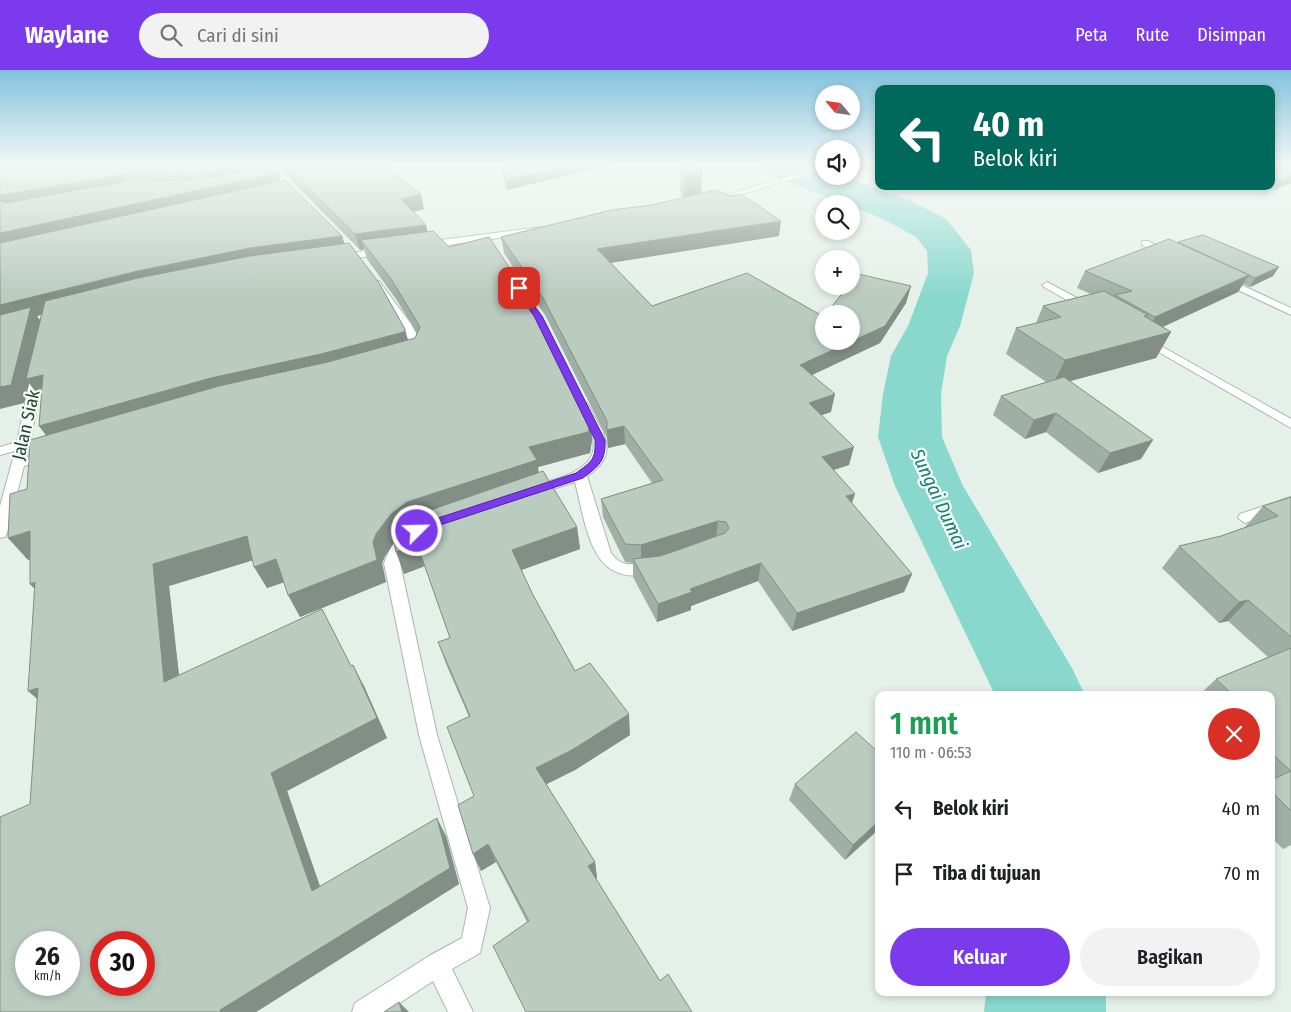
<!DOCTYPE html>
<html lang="id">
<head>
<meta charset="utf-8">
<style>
	body { margin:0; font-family:"Fira Sans Condensed",sans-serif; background:#f2f2f2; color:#202124; height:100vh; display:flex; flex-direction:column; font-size:19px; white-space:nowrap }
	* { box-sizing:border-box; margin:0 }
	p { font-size:16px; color:#757577 }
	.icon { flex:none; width:28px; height:28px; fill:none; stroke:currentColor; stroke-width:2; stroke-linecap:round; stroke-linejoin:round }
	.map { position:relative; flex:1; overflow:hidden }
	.drawer { position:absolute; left:875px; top:621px; width:400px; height:305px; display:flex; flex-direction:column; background:#fff; border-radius:10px; box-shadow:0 2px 8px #0003 }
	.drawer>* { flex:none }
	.hud { position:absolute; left:875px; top:15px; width:400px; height:105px; border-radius:10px; box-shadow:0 2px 8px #0003; background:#00695c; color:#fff; overflow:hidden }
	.needle { width:32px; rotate:299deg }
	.tools { position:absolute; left:815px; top:15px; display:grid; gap:10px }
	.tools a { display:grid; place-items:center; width:45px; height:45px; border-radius:50%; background:#fff; box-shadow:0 2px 8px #0003; font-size:25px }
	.speed { position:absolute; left:15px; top:861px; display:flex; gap:10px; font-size:25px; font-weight:700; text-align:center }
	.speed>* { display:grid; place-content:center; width:65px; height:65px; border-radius:50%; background:#fff; box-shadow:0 2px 8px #0003; line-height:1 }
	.speed small { font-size:12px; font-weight:400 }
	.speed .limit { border:8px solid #d22; background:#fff; color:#111 }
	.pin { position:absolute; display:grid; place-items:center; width:42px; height:42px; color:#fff; margin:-21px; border-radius:10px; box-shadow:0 2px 8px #0006 }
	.me { position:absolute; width:55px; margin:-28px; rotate:67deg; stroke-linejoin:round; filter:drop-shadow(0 0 4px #0008) }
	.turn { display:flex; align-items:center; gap:18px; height:105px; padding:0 15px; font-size:22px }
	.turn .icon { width:65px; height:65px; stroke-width:2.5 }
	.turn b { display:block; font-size:35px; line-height:42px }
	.round { display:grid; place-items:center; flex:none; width:52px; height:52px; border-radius:26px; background:#f2f2f2 }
	.summary { display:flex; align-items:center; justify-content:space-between; height:85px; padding:0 15px }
	h1 { font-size:30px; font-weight:600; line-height:38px; color:#1e9e55 }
	.cta { display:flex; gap:10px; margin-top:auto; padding:10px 15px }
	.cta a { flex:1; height:58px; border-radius:30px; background:#7c3aed; color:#fff; font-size:20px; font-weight:600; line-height:58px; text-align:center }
	.cta a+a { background:#f2f2f2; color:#202124 }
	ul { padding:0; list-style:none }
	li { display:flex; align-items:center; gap:15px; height:65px; padding:0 15px }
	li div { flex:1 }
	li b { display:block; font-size:19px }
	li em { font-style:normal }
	header { display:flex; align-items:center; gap:30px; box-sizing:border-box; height:70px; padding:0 25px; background:#7c3aed; color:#fff }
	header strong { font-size:24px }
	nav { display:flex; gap:28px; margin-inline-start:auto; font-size:18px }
	.search { width:350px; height:45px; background:#f2f2f2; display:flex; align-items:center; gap:12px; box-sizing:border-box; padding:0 18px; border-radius:28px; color:#757577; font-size:19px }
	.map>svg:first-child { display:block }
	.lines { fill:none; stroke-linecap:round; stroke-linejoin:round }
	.river { fill:#89d8ce; fill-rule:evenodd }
	.minor-casing { stroke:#a7b9ad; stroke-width:2 }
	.tertiary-casing { stroke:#a7b9ad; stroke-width:2 }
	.minor { fill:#fff; fill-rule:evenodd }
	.tertiary { fill:#fff; fill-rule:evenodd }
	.wall { fill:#a0afa5; fill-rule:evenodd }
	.shaded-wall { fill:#828e86 }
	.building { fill:#bacbc0; stroke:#828e86; fill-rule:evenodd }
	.route { fill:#7c3aed; stroke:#51269a }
	.labels { text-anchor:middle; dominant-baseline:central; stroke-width:4.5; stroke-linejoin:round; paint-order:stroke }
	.street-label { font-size:18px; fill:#224431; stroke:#f7fbf8 }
	.water-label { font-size:19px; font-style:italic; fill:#168074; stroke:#f7fbf8 }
</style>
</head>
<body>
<header>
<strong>Waylane</strong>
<div class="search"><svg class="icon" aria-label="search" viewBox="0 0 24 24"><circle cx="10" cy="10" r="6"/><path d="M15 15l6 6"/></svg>Cari di sini</div>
<nav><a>Peta</a><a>Rute</a><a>Disimpan</a></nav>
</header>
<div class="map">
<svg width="1291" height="942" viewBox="0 0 1291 942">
	<rect width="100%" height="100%" fill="#e5f0e8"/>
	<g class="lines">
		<g class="river">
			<path d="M757 94H809L824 100V106H842L911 131 946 149 971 180 974 203 960 256 947 286 941 324 942 367 963 416 1072 598 1085 625H995L895 416 878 367 883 324 891 286 908 256 928 203 927 181 916 167 883 149 851 136V134H845L762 102Z"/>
			<path d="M986 922H1106V942H984Z"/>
		</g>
		<g class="minor-casing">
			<g id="minor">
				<path d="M1142 171H1148L1173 184 1165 186 1142 175Z"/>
				<path d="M1222 206 1291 238V245L1219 211 1217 209Z"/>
				<path d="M373 211H379L411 254 424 278 418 288 414 289 408 286 412 278 401 254 371 213Z"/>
				<path d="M1047 212 1094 237 1095 239 1090 242 1086 241 1044 217 1042 215Z"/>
				<path d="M1145 267 1291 349V358L1141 272 1140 270Z"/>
				<path d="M38 298 44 301 27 387 47 381 54 385 52 388 24 396 7 463 5 467 0 468V436L15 381 0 385V377L17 372 32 301Z"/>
				<path d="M582 331C589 333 591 340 594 346 609 370 615 388 587 406L611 483C628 505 640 487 658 493L661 497 658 501C592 523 587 460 575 412L534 425 527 420 529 417C551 410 601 402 593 369 591 357 582 346 576 335Z"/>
				<path d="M1291 427V437L1245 453 1238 448 1240 444Z"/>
				<path d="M410 462 415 463 417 467 405 479 400 493 437 665 490 838 480 883 452 899 473 942H448L433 911 386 942H352L355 933 429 886 462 868 468 838 419 665 384 493 393 472Z"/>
			</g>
		</g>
		<g class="tertiary-casing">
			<g id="tertiary">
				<path d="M824 96V100L712 133 705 131Z"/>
				<path d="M541 157 544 158V162L425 178 421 175 425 172Z"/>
				<path d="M385 178 390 181 388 183 339 191 334 188 339 185Z"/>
			</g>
		</g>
		<use href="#minor" class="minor"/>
		<use href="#tertiary" class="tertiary"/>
	</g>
	<g class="wall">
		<path d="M0 94H266V96L281 111 342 166 344 173 408 270 415 268 417 263 396 229 367 189 364 179 360 180 275 94H382L424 139 413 142 426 155 427 161 592 370 590 383 538 397V403L577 457 580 479 521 500 533 525 575 601 630 665 575 700 546 714 595 792 597 808 596 809 660 911 692 942 527 852 496 792 481 801 469 647 446 594 438 572 450 568 425 496 404 504 394 473 385 486 382 493 386 512 300 547 284 512 267 518 253 490 169 516 179 605 333 560 351 596 364 616 387 668 287 721 320 816 446 766 459 814 256 942H0L30 734 37 629 35 519 30 514V489L28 490 27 419 46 365 39 356 41 329 29 313 24 333ZM41 245 40 250 37 246Z"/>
		<path d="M509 94 507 120 503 107 502 98Z"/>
		<path d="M681 94H685L702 102 701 123 779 166 610 192 652 236 824 247 911 216 906 233 880 273 812 305 831 342 821 345 849 395 834 400 852 433 912 504 904 522 792 561 758 511 691 536V540L657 552 633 507V493L625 492 603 447 601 429 652 413 625 374 608 378 607 368 545 245 504 183 501 167 682 128 680 119Z"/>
		<path d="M851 94H879V104L851 96Z"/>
		<path d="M1271 94H1291L1274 120 1260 116H1271Z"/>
		<path d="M1178 173 1273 206 1250 217 1243 214 1238 222 1163 257 1171 262 1156 288 1070 311 1141 389 1098 403 1046 362 1025 369 993 345 1001 326 1046 312 1006 284 1016 258 1036 253 1043 236 1091 224 1077 218 1085 201Z"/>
		<path d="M1291 427V775L1283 779 1271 767V625H1199L1216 609 1268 587 1228 551 1219 553 1162 498 1179 476 1221 466 1245 457 1263 436Z"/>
		<path d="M795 714 879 759 845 790 789 730Z"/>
	</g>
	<g class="shaded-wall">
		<path d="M238 94H266L269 103 209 116 203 102Z"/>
		<path d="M577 94H616L507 120 506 110Z"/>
		<path d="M702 102 701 129 684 133 685 106Z"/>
		<path d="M278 103 283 118 0 181V163Z"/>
		<path d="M122 105 130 119 11 140 0 132V127L1 125Z"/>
		<path d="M1291 106V113L1274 120 1280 110Z"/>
		<path d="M421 124 424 139 404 144 401 129Z"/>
		<path d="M781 151 779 166 598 195 597 179Z"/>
		<path d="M426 155 429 171 361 170 364 179 360 180 355 164Z"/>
		<path d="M342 166 347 182 147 217 37 246 43 254V305L41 329 29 313 24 333 0 339V235L138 201 250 178Z"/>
		<path d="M1279 197 1273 206 1250 217 1255 208Z"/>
		<path d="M1249 205 1238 222 1145 265 1155 247Z"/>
		<path d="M911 216 906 233 880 273 797 312 800 295Z"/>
		<path d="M405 259 410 278 55 377 39 356 211 308Z"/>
		<path d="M1171 262 1156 288 1052 316 1065 290Z"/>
		<path d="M835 324 831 342 805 351 809 333Z"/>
		<path d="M1056 343 1046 362 1025 369 1034 350Z"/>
		<path d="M591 349 592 370 590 383 538 397 540 412 399 466 385 486 382 493 386 512 300 547 288 525 373 472 376 464 391 444 407 432Z"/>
		<path d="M624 356 625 374 608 378 607 360Z"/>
		<path d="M1153 370 1141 389 1098 403 1110 383Z"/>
		<path d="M854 377 849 395 817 405 822 387Z"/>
		<path d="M855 424 849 442 846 426Z"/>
		<path d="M718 451 716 469 641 493V475Z"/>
		<path d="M577 457 580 479 516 502 512 480Z"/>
		<path d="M30 461 49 483 28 490 8 468Z"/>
		<path d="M247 466 260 488 169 516 182 633 164 612 153 494Z"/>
		<path d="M417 474 425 496 404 504 396 482Z"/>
		<path d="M276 489 288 511 267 518 254 497Z"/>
		<path d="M761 493 758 511 691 536V540L657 552 658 534 690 519Z"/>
		<path d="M912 504 904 522 792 561 797 543Z"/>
		<path d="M35 512 51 536 30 514Z"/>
		<path d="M1248 530 1228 551 1219 553 1239 532Z"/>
		<path d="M353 595 364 616 387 668 287 721 327 837 312 821 271 703Z"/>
		<path d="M38 618 52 642 28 621Z"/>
		<path d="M629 644 630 665 575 700 541 717 536 698Z"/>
		<path d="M437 748 446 766 459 814 256 942H221L220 940Z"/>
		<path d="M879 751V759L845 790 853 775Z"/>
		<path d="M488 774 496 792 481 801 473 784Z"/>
		<path d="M595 792 597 808 591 813 588 796Z"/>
		<path d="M399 932 409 942H402Z"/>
	</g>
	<g class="building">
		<path d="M0 94H238L203 102 122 105 1 125 0 127Z"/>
		<path d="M284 94H382L421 124 401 129 426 155 355 164Z"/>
		<path d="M509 94H577L506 110 502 98Z"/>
		<path d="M682 94H685L702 102 685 106Z"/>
		<path d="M1271 94H1291V106L1280 110 1271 108Z"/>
		<path d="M270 95 278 103 0 163V130L5 133 123 112 203 109Z"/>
		<path d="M285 110 342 166 250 178 138 201 0 235V173Z"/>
		<path d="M715 120 729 126 741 124 781 151 597 179 652 236 747 203 824 247V271H851V244H826L848 216H851V213L858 204 911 216 885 256 800 295 835 324 809 333 854 377 822 387 855 424 846 426 912 504 797 543 761 493 690 519 692 522 658 534 633 489 660 486 678 480 725 463 729 458 726 452 718 451 641 475 625 474 601 429 663 410 624 356 607 360V351L543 228 501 167 612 140 653 135Z"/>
		<path d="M433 161 449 177 489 167 529 227 591 349 588 362 529 377 537 390 407 432 391 444 376 464 373 472 377 490 288 525 276 489 254 497 247 466 153 494 164 612 322 539 351 596 353 595 377 648 271 703 312 821 437 748 450 798 220 940 221 942H0V747L30 734 38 618 28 621 35 512 30 514V461L8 468 10 424 27 419 30 370 219 316 328 292 415 268 420 257 391 209 361 170ZM26 872H69V915H26ZM101 872H144V915H101Z"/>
		<path d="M1203 165 1279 197 1255 208 1178 172Z"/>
		<path d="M1169 169 1249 205 1155 247 1115 225 1132 221 1085 201Z"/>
		<path d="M349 173 379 213 405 259 404 262 321 284 211 308 39 356 43 305 26 309 45 231 138 208 250 186Z"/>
		<path d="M1104 221 1148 245 1144 246 1171 262 1065 290 1016 258 1061 247 1043 236Z"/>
		<path d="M31 237 11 315 0 317V245Z"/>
		<path d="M1064 307 1153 370 1110 383 1056 343 1034 350 1001 326Z"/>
		<path d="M543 401 577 457 512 480 533 525 575 601 590 593 629 644 572 680 536 698 595 792 588 796 660 911 668 904 692 942H526L493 876 529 851 488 774 473 784 458 735 474 726 447 657 470 646 438 572 450 568 417 474 396 482 394 471 403 454 419 444Z"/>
		<path d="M1291 427V567L1248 530 1239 532 1179 476 1221 466 1278 446 1263 436Z"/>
		<path d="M1291 578V741L1271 721V710L1291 701 1271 683V625H1233L1216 609Z"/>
		<path d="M856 662 879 683V751L853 775 795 714Z"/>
		<path d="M399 932 402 942H384Z"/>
	</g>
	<linearGradient id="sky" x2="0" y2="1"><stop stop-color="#82c2de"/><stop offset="0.42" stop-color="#f3f8f5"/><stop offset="1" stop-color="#f3f8f5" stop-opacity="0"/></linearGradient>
	<rect width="1291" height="226" fill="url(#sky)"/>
	<path class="route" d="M519 216 542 246 605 370C606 391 599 396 583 408L440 455 421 464H413V458L432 450 576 403C591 392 596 390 595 370L534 246 515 218Z"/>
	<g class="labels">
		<g class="street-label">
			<text transform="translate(26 355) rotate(-77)">Jalan Siak</text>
		</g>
		<g class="water-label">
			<text transform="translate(939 429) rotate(65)">Sungai Dumai</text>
		</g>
	</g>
</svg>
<div class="tools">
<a><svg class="needle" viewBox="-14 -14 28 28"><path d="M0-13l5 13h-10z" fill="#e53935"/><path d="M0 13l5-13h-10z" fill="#757577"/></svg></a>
<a><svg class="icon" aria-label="sound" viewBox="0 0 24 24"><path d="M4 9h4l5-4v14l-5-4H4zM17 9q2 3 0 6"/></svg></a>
<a><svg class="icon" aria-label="search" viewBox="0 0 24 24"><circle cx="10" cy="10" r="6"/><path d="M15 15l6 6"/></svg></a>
<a>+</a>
<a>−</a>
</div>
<div class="speed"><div>26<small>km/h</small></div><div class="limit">30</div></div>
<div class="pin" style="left:519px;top:218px;background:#d93025"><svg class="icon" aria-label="arrive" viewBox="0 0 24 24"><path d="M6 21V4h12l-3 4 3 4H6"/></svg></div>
<svg class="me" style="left:417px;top:461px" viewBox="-20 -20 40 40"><circle r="17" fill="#7c3aed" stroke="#fff" stroke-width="3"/><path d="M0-11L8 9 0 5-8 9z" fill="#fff"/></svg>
<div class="hud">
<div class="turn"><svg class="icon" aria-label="left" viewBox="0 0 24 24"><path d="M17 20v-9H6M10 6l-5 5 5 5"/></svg><div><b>40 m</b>Belok kiri</div></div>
</div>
<section class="drawer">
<div class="summary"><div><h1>1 mnt</h1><p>110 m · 06:53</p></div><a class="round" style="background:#d93025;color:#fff"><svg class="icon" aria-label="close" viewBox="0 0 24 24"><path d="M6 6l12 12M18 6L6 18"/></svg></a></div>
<ul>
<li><svg class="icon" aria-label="left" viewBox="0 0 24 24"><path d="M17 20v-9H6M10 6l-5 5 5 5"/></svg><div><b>Belok kiri</b></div><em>40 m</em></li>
<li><svg class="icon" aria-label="arrive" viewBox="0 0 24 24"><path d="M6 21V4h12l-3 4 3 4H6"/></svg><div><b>Tiba di tujuan</b></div><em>70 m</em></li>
</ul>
<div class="cta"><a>Keluar</a><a>Bagikan</a></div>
</section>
</div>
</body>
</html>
